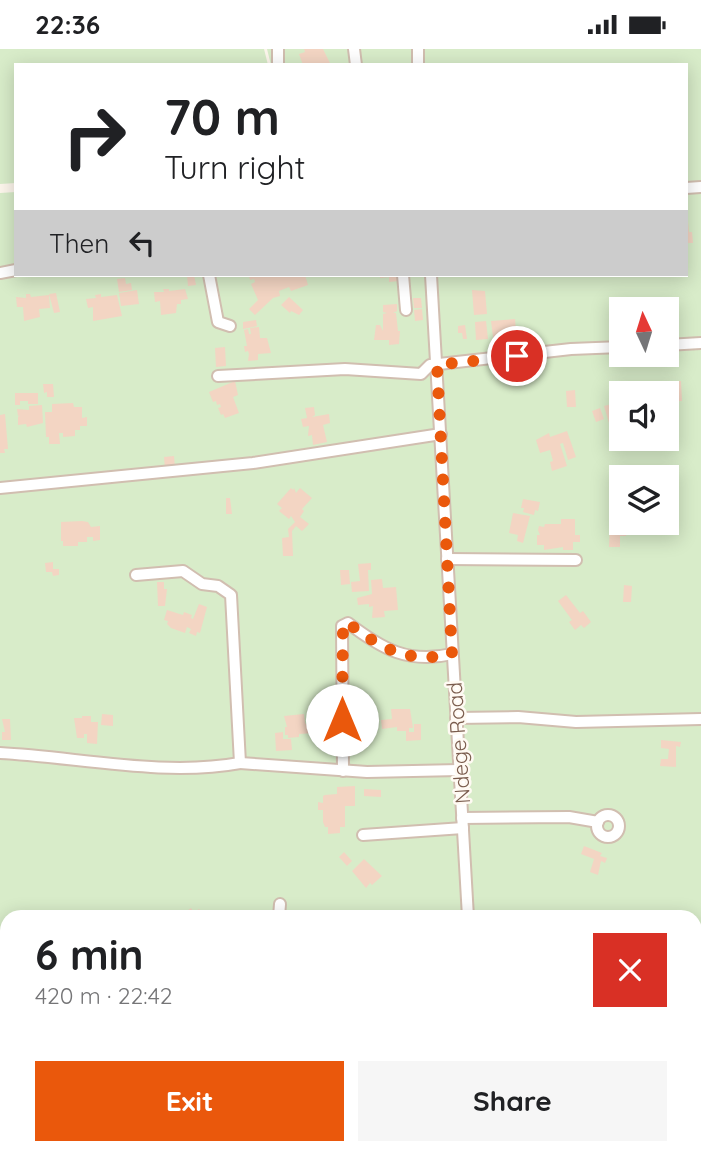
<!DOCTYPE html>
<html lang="en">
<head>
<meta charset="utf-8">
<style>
	body { margin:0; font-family:Quicksand,sans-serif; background:#f6f6f6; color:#202124; height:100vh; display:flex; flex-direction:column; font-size:26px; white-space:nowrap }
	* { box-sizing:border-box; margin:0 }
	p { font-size:23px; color:#757577 }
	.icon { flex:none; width:38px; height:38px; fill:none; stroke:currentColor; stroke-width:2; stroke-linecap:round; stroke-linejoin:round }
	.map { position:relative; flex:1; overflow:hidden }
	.sheet { position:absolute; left:0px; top:861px; width:702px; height:245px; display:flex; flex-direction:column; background:#fff; border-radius:21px 21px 0 0; box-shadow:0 4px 18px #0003 }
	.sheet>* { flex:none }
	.guide { position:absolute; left:14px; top:14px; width:674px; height:214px; border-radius:0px; box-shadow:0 4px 18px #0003; background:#fff; color:#202124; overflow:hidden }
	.needle { width:46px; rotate:356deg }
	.controls { position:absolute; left:609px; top:248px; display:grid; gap:14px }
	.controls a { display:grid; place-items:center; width:70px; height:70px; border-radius:0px; background:#fff; box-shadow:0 4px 18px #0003; font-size:35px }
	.pin { position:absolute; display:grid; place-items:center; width:60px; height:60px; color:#fff; margin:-30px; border:4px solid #fff; border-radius:50%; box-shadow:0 2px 7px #0007 }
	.me { position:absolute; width:77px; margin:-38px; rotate:0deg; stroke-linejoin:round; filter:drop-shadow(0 0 5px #0008) }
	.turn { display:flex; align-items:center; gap:24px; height:147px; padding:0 35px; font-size:32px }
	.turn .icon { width:91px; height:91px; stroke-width:2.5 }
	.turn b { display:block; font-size:49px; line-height:60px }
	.then { display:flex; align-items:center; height:66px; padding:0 35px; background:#0003; gap:14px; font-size:26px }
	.round { display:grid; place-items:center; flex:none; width:74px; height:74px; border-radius:0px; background:#f6f6f6 }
	.overview { display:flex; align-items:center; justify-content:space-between; height:119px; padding:0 35px }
	h1 { font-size:42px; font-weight:700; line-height:52px }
	.action { display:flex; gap:14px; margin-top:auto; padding:14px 35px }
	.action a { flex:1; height:80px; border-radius:0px; background:#ea580c; color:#fff; font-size:28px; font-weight:700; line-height:80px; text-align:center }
	.action a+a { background:#f6f6f6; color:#202124 }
	.status { display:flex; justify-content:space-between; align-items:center; height:49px; padding:0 35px; background:#fff; direction:ltr }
	.status svg { height:19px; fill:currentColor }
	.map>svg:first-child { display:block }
	.green { fill:#d8ecc9; fill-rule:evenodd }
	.building { fill:#f3d5c3 }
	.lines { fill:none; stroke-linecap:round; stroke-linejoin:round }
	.minor-casing { stroke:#d1beb0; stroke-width:14 }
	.minor { stroke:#fff; stroke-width:10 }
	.route { stroke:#ea580c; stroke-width:12; stroke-dasharray:0 21.6 }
	.labels { text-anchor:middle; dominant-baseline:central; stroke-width:5; stroke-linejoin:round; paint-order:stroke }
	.street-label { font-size:21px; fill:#7a5c4d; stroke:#fffaf3 }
</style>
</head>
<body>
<div class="status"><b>22:36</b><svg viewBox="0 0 49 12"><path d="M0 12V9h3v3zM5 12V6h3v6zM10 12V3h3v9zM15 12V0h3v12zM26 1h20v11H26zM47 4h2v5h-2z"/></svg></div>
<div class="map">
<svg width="701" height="1106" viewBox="0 0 701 1106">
	<rect width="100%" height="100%" fill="#fdf6ec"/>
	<g class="green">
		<path d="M0 0H264L268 16H16V134L0 135Z"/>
		<path d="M267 0H701V976H695V868H7V951L0 950V144L16 143V226H686V16H271ZM621 261H667V306H621ZM621 345H667V390H621ZM621 429H667V474H621Z"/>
		<path d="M0 978H7V1099H695V1007H701V1106H0Z"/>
	</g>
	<g class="building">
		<path d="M304 0H323L331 16H303L299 5 305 3Z"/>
		<path d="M686 172H688L689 183H692L693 194H686Z"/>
		<path d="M187 226H194L196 236 188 237Z"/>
		<path d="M253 226H305L308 236 291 242 289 238 279 242 280 247 273 249 255 266 249 260 258 251 251 235 255 233 254 230 250 231 249 227Z"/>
		<path d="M380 226H399V232L389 233V228L380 229Z"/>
		<path d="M125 229 126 235 131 234 132 241 119 243 117 230Z"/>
		<path d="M163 240H169V242L185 240 188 250 181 251V255H177L176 264 161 266 160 252 155 253 154 243H164Z"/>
		<path d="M137 241 139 255 121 257 119 244Z"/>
		<path d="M472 241 485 242 487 265 474 266Z"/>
		<path d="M56 244 60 263 54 264 49 245Z"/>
		<path d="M26 245H30L31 248 49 246 50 259 39 260 40 268 24 272 23 258H17L16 248 26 249Z"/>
		<path d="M101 245V248L117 246 122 267 93 272V258L88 259 86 250 96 249 95 246Z"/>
		<path d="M289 248 303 261 299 266 291 262 290 264 281 256Z"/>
		<path d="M413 249H421L422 259H414Z"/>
		<path d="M397 255V262L393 264H396L398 282H400L399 295 389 296V291H374L376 276H380L383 282V265L387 264 383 263V256Z"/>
		<path d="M422 260 423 271 415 272 414 261Z"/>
		<path d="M515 270 517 294 494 296 491 272Z"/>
		<path d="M256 271 257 277 243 280V273Z"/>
		<path d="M486 272 488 290 476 291 475 273Z"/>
		<path d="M465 276 467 290H463L462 284H458V277Z"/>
		<path d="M259 278 260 289H267L271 304 258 305V311L248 312 249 305 248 302 245 303 244 297H247L244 281 248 280 249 285H251L250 279Z"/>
		<path d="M225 298 226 317 216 318 215 299Z"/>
		<path d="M235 332 238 346 233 348 239 364 225 369 223 365 221 366 218 359 221 358 220 355 217 356 216 352 213 353 209 343Z"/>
		<path d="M675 332H681L682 352 668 353 667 338H676Z"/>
		<path d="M43 335H53L54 348H47V343L44 344Z"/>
		<path d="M575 341 576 358H567L566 342Z"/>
		<path d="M15 344H38V355H28V352H20V356H15Z"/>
		<path d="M619 353H621V371L609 374 604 357Z"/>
		<path d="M73 354 74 358H82V369L87 368V377H80V381H75V387L63 388V384H59L60 395H49V388H46L45 363H52V355Z"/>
		<path d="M42 356 43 374 27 378 26 375 18 376V368L20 366 18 367 17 360 29 361V357Z"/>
		<path d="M314 358 315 366 312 368 329 365 330 374 323 376 327 393 313 396 312 386 308 387 309 377 303 378 301 370 307 369 305 359Z"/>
		<path d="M600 359 604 370 596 373 592 362Z"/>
		<path d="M5 365 8 400H4L5 404H0V366Z"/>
		<path d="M567 382 576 408 568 411 563 394 560 395 567 417 552 422 550 413 553 412 550 401 540 404 536 391 549 384 550 388Z"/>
		<path d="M174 407 175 419 165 420 164 408Z"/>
		<path d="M291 439 293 441 294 439 296 444 300 439 312 449 302 460 304 462 300 468 309 475 302 482 296 477 292 482 293 507H283L282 489 289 488 288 480 295 473 291 467 289 470 279 462 282 459 277 455Z"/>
		<path d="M226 449H230L232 465H226Z"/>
		<path d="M523 450 540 453 538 462 535 461 534 466 523 463 524 459H521Z"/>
		<path d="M513 464 530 467 523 494 517 492 518 486 509 484Z"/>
		<path d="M561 470H575V486H580V493H573V501H563V498L544 501V496H537V486H540L538 481 539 477 544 478 545 475H561Z"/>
		<path d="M82 472 88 473 91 478 100 477V491L93 492V488H87V493H78V497H63V492H61V473Z"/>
		<path d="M610 476 626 477V487H620V498H609Z"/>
		<path d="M53 513V520H59V526L53 527 52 523H46L45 514Z"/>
		<path d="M371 514V521H368L369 542 352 543 351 533 360 532 358 515Z"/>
		<path d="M340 521H349L350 535 341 536Z"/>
		<path d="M382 530 383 539 396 538 398 561 384 562 385 568 372 569 373 557 369 558V555L358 556 357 549 372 545 371 531Z"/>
		<path d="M157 533H164V540H167L165 557H158Z"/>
		<path d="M624 536 632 537 631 553H623Z"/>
		<path d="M566 546 580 564 583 562 591 573 584 579 581 576 575 581 569 573 572 571 558 552Z"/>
		<path d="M199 555 207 558 200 584 197 583 196 587 189 584 191 580 187 578 185 584 171 579 167 575 168 572 164 571 167 561 183 566 184 563 192 566 191 569 193 570Z"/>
		<path d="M391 660H410L413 679H409V683H414V675H421V691L406 692V682H397V678L382 680 381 671 392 670Z"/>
		<path d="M102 665 113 666V677L101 676Z"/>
		<path d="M304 665 305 674 307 676H315V684L299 685V688L288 689V686H285V678H287L284 667Z"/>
		<path d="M82 667H91V673H98L97 695 87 694V685H84V689H77L74 669H82Z"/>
		<path d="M2 670H10L11 691H2V683H5Z"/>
		<path d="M283 683V690H291L292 701 276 702 275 684Z"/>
		<path d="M661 691 681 693 680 698 676 697V718L660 717 661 710H668L669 700 661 699Z"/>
		<path d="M355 737V757H345V778H340V784L328 785V778H325L323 773V761H318V753L323 754V747L325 746 337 745V738Z"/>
		<path d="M364 740 381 741V748L364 747Z"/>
		<path d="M584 797 602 804 600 807 607 809 605 814 601 812 598 826 590 823 594 810 581 805Z"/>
		<path d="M344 803 352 812 347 817 339 808Z"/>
		<path d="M364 810 382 827 372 836 363 826 370 834 366 839 352 822Z"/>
		<path d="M191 859 194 864 199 860 205 868H188L184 864Z"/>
	</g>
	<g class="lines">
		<g class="minor-casing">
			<g id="minor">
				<path d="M354 0 356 16"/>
				<path d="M418 0V16"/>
				<path d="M278 16V0"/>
				<path d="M686 139 701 138"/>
				<path d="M0 224 16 221"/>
				<path d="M209 226 218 273 230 277"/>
				<path d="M403 226 406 261"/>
				<path d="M431 226 468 868"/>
				<path d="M667 296 701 294"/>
				<path d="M218 327 345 320 421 325 430 316 571 300 621 298"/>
				<path d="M0 439 253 414 441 385"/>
				<path d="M447 510 576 511"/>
				<path d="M456 669 518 668 576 673 701 670"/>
				<path d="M0 704C77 708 164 728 240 714L231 546 218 537 202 535 183 522 136 526"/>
				<path d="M240 714 367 723 459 721"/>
				<path d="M343 722 342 577 348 574C382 600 408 615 452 605"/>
				<circle cx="608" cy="777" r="11"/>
				<path d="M462 769 569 768 598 773"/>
				<path d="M363 786 463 779"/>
				<path d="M279 868 280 855"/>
				<path d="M0 963H7"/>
				<path d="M695 992H701"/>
				<path d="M74 1106 75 1099"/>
				<path d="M486 1106V1099"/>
			</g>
		</g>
		<use href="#minor" class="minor"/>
	</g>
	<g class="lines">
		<path class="route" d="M342 671 343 575 348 574C382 600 408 615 452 605L437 316 517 307"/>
	</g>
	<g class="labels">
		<g class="street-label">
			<text transform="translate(458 694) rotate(-94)">Ndege Road</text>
		</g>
	</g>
</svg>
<div class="controls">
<a><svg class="needle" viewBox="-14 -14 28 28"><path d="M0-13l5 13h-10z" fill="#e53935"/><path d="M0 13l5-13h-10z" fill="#757577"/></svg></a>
<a><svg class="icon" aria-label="sound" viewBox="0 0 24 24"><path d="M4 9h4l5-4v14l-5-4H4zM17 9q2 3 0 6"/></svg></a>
<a><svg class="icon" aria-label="layers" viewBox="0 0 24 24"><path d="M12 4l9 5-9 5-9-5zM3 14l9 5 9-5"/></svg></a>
</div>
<div class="pin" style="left:517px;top:307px;background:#d93025"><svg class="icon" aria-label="arrive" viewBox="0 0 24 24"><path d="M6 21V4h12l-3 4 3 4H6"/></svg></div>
<svg class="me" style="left:342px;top:671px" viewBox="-20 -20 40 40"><circle r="19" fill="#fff"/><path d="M0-13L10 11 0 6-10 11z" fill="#ea580c"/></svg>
<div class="guide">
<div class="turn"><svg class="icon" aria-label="right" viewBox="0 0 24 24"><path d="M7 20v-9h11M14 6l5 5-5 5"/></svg><div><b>70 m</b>Turn right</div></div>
<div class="then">Then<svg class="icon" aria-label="left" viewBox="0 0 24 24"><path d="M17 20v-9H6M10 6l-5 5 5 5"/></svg></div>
</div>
<section class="sheet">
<div class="overview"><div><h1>6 min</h1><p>420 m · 22:42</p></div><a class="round" style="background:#d93025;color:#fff"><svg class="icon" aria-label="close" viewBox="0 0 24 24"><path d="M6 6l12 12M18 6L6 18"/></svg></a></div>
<div class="action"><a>Exit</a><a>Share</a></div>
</section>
</div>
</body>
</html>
